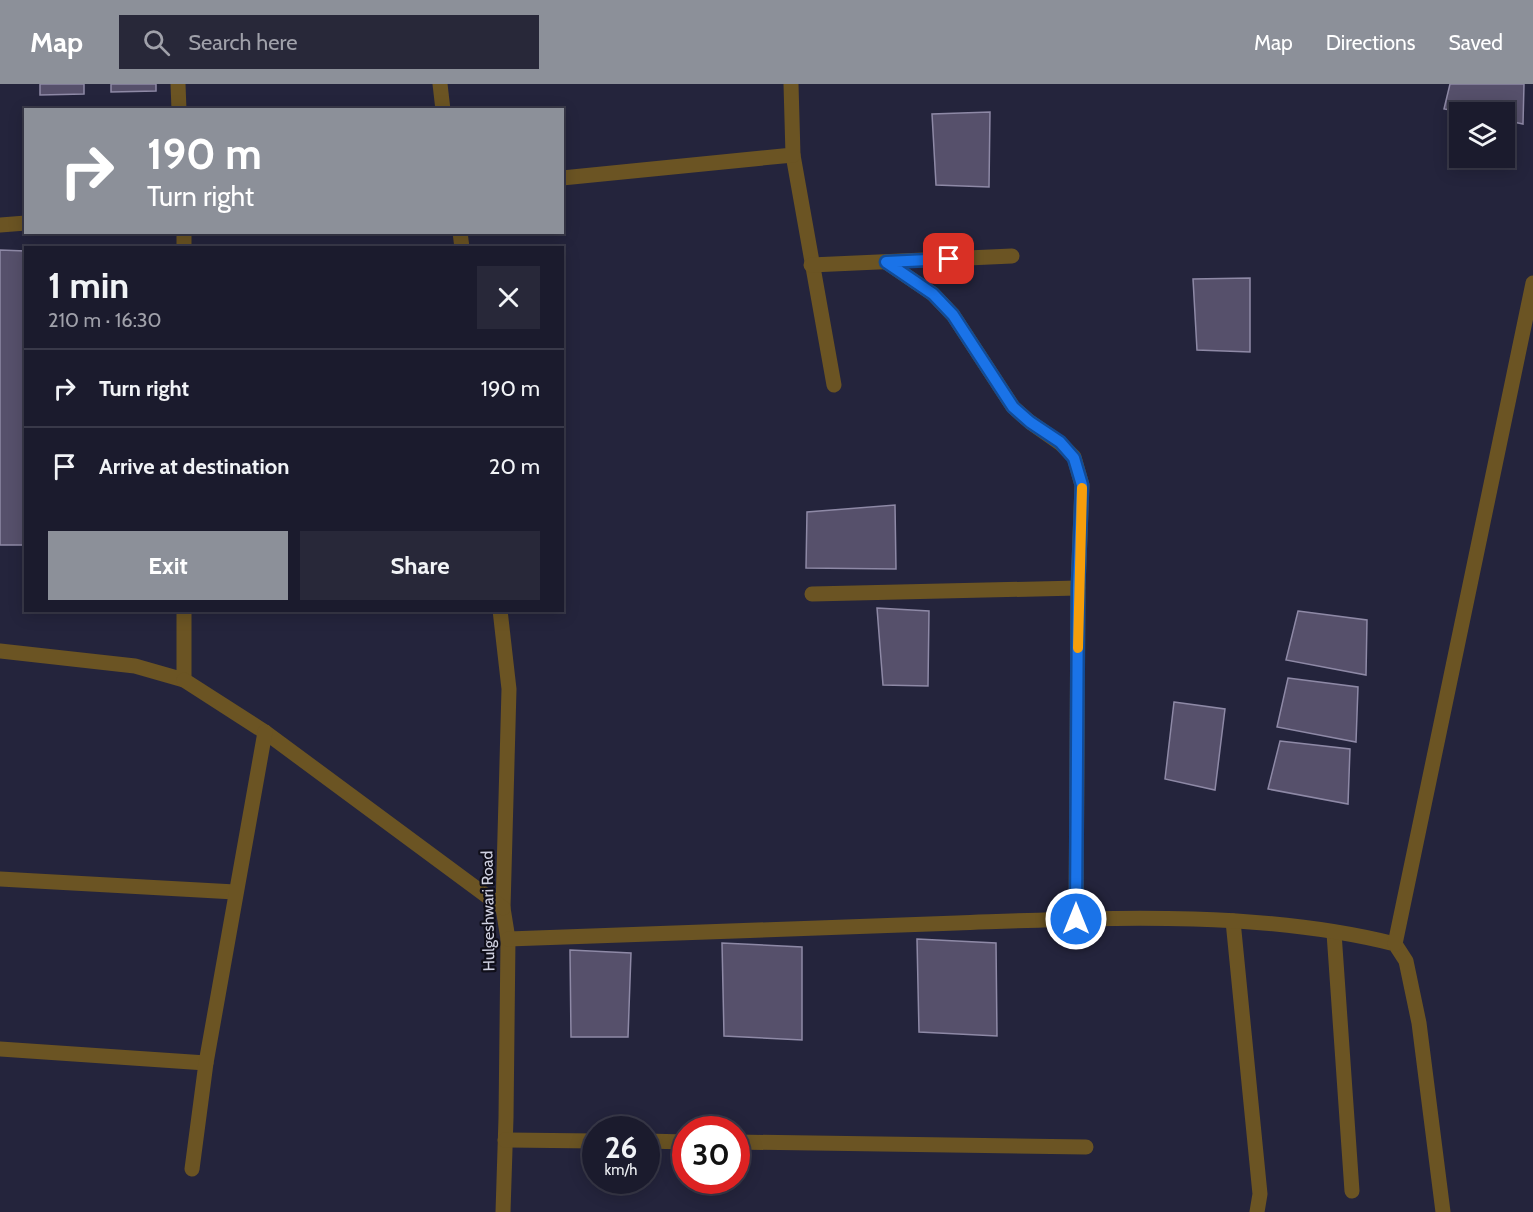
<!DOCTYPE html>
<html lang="en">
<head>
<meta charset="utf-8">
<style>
	body { margin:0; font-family:Cabin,sans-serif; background:#282839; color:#f1f3f6; height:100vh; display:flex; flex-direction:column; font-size:22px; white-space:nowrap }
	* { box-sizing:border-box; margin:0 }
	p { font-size:20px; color:#a0a1aa }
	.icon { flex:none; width:33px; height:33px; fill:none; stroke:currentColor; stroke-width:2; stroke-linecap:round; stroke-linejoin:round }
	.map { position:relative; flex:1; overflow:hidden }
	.panel { position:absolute; left:24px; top:162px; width:540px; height:366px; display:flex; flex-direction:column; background:#1b1b2d; border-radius:0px; box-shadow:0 3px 15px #0003,0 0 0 2px #393949 }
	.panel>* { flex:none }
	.banner { position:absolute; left:24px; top:24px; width:540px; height:126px; border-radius:0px; box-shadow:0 3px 15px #0003,0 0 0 2px #393949; background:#8c9099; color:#fff; overflow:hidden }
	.buttons { position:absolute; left:1449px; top:18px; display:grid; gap:12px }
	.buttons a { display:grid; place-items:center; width:66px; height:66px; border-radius:0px; background:#1b1b2d; box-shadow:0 3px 15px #0003,0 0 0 2px #393949; font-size:30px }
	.speed { position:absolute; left:582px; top:1032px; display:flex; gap:12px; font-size:30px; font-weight:700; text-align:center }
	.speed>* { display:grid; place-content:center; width:78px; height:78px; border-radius:50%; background:#1b1b2d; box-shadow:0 3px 15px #0003,0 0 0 2px #393949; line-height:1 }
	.speed small { font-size:15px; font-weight:400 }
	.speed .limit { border:9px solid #d22; background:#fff; color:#111 }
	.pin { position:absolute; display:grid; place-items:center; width:51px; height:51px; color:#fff; margin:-26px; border-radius:12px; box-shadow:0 3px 9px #0006 }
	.me { position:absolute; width:66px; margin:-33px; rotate:0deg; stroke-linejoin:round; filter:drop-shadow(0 0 4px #0008) }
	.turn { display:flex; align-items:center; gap:21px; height:126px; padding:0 24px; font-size:27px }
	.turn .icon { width:78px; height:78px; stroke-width:2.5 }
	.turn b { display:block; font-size:42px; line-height:51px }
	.round { display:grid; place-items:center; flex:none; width:63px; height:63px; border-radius:0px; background:#282839 }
	.summary { display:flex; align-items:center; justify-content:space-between; height:102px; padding:0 24px }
	h1 { font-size:36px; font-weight:800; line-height:45px }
	.cta { display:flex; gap:12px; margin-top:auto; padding:12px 24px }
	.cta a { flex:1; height:69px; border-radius:0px; background:#8c9099; color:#fff; font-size:24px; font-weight:800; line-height:69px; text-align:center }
	.cta a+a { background:#282839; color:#f1f3f6 }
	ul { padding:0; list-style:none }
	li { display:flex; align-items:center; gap:18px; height:78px; padding:0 24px; border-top:2px solid #393949 }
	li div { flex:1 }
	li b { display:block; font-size:22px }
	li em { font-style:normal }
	header { display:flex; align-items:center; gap:36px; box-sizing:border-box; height:84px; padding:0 30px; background:#8c9099; color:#fff }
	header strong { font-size:28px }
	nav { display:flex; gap:33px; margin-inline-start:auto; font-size:21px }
	.search { width:420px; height:54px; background:#282839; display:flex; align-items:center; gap:15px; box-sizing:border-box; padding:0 21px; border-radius:0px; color:#a0a1aa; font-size:22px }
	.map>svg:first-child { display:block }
	.building { fill:#56506b; stroke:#8e89a6; stroke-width:1.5 }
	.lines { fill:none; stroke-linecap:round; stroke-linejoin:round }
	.minor { stroke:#6b5423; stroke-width:15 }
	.route-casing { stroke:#114b97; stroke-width:15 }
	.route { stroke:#1a73e8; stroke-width:10 }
	.slow { stroke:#f59e0b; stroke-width:10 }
	.labels { text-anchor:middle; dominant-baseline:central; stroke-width:4.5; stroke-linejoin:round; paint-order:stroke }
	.street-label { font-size:16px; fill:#d0d1e1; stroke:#0f0e19 }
</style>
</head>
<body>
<header>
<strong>Map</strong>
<div class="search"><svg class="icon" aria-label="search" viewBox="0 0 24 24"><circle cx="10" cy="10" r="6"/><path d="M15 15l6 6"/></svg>Search here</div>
<nav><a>Map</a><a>Directions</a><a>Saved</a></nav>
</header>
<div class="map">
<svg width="1533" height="1128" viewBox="0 0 1533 1128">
	<rect width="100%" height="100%" fill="#24243c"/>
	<g class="building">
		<path d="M40 0H84V10L40 11Z"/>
		<path d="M111 0H156V7L111 8Z"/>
		<path d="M1450 0H1524L1523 40 1504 36V28H1462L1444 25Z"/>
		<path d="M990 28 989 103 936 101 932 30Z"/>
		<path d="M0 166 25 167V461H0Z"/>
		<path d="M1250 194V268L1197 266 1193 195Z"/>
		<path d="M895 421 896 485 806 484 807 428Z"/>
		<path d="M877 524 929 527 928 602 883 601Z"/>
		<path d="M1298 527 1367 536 1366 591 1286 576Z"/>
		<path d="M1288 594 1358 603 1356 658 1277 643Z"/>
		<path d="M1174 618 1225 625 1215 706 1165 695Z"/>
		<path d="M1280 657 1350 665 1348 720 1268 705Z"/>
		<path d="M917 855 996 859 997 952 919 948Z"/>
		<path d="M722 859 802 863V956L724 952Z"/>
		<path d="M570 866 631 869 628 953H571Z"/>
	</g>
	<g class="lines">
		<g class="minor">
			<path d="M178 0 179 26"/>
			<path d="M440 0 443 26"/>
			<path d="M793 71 834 301"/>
			<path d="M562 94 793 71 791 0"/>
			<path d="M0 141 26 139"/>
			<path d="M460 148 462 164"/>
			<path d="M184 164V148"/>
			<path d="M886 178 933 210 953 231 1013 323 1030 338 1060 359 1074 373 1082 401 1078 504 1076 835"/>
			<path d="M811 181 1012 172"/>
			<path d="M812 510 1078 504"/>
			<path d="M500 526 509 605 503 824 508 855 506 1034 503 1128"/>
			<path d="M0 567 135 582 184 596V526"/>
			<path d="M184 596 265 648 503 824"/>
			<path d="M0 795 235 808"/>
			<path d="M1233 837 1260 1110 1257 1128"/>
			<path d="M1334 849 1352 1107"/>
			<path d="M508 855C657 850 807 845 957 839 1099 834 1256 825 1395 860L1406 877 1419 939 1443 1128"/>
			<path d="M1395 860 1533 199"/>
			<path d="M0 965 206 979"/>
			<path d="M505 1056 596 1057"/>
			<path d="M646 1057 686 1058"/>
			<path d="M736 1058 1086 1063"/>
			<path d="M192 1085 206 979 265 648"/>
		</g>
	</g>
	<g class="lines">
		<g class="route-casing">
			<path id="route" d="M949 175 886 178 933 210 953 231 1013 323 1030 338 1060 358 1074 374 1082 401 1078 504 1076 835"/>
		</g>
		<use href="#route" class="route"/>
		<path class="slow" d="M1078 564 1082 404"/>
	</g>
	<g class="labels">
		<g class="street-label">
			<text transform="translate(488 827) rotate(-91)">Hulgeshwari Road</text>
		</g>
	</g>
</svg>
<div class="buttons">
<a><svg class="icon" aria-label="layers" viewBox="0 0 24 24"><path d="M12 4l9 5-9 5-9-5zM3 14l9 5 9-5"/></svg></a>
</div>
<div class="speed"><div>26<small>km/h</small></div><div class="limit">30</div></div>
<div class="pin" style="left:949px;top:175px;background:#d93025"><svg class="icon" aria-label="arrive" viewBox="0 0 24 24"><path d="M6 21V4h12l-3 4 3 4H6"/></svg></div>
<svg class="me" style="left:1076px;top:835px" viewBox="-20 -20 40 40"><circle r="17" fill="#1a73e8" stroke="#fff" stroke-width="3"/><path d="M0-11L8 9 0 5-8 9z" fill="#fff"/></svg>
<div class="banner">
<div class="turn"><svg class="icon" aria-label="right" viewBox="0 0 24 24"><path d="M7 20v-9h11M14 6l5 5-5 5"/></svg><div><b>190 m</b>Turn right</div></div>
</div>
<section class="panel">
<div class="summary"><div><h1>1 min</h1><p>210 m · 16:30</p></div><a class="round"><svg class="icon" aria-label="close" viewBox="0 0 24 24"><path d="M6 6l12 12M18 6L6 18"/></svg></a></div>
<ul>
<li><svg class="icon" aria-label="right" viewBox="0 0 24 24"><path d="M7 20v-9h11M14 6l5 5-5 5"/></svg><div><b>Turn right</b></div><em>190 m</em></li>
<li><svg class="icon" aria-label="arrive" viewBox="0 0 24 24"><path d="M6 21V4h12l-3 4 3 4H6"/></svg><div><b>Arrive at destination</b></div><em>20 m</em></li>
</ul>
<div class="cta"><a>Exit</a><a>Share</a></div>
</section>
</div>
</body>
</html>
